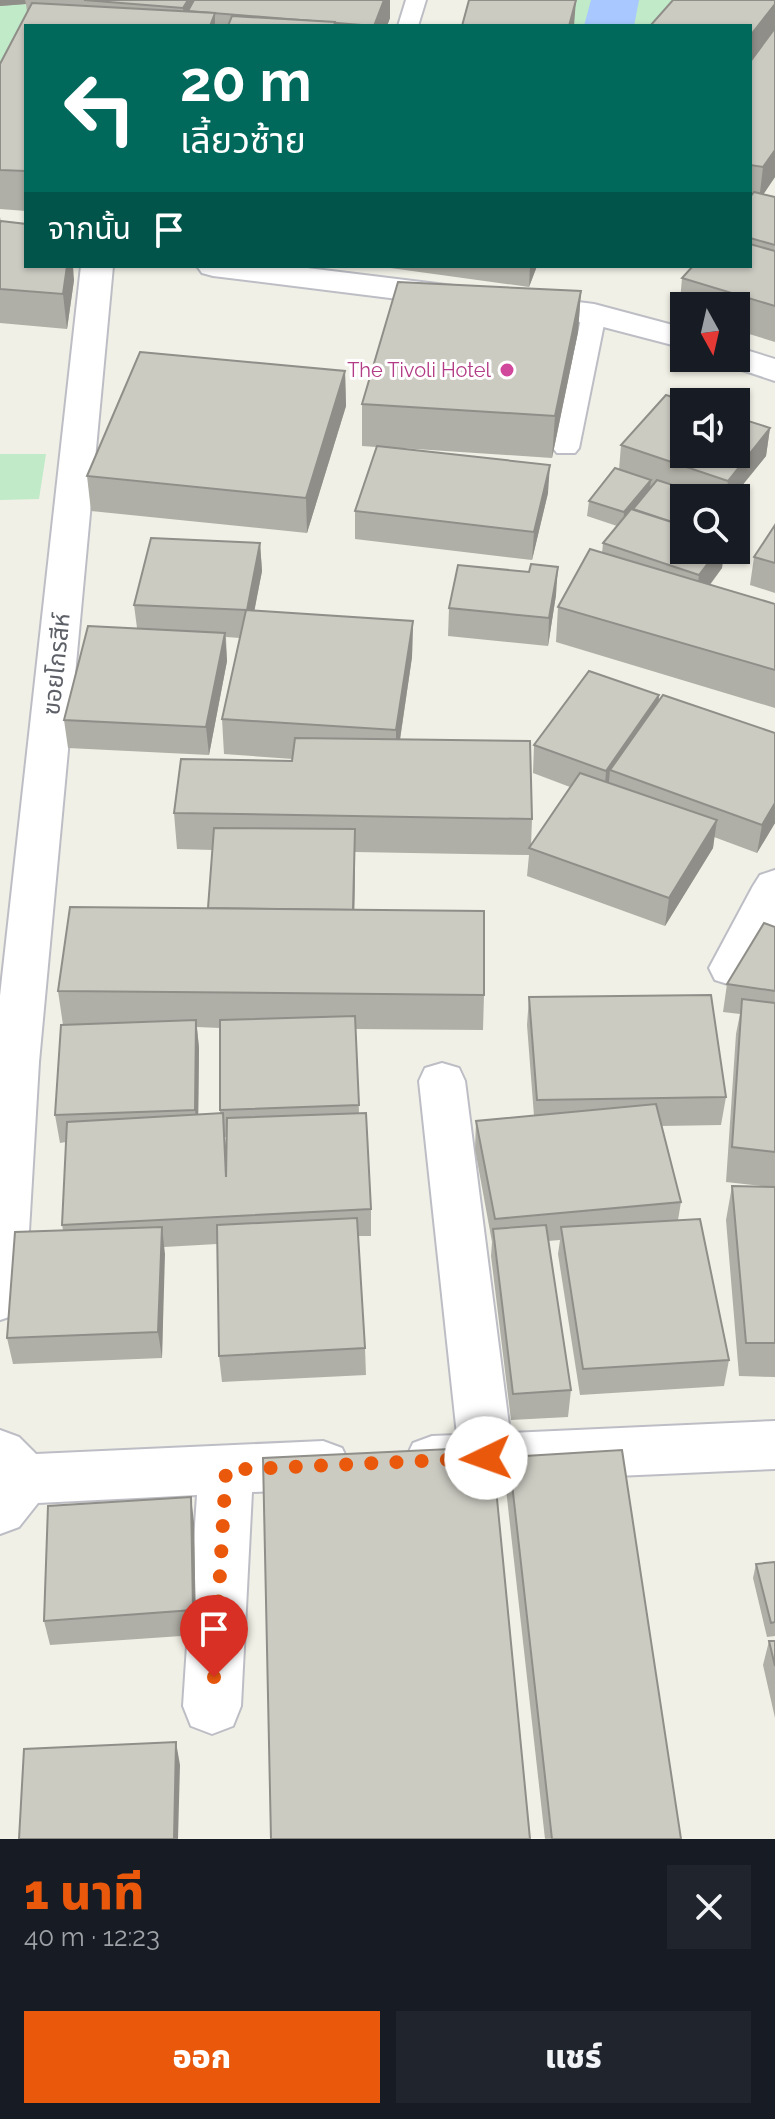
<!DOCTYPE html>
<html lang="th">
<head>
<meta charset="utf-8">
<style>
	body { margin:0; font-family:Raleway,"Noto Sans Thai",sans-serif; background:#20242c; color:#f1f3f6; height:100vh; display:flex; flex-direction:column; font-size:30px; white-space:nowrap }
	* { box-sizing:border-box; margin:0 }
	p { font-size:26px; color:#9ea1a6 }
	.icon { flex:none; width:44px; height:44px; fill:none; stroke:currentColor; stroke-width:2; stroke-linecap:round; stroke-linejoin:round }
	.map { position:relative; height:1839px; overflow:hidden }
	.panel { display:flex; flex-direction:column; background:#171b24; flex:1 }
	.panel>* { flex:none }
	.banner { position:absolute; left:24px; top:24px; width:728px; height:244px; border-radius:0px; box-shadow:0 2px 6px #0004; background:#00695c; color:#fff; overflow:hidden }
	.needle { width:52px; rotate:172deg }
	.buttons { position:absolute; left:670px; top:292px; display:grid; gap:16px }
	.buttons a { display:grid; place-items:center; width:80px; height:80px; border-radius:0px; background:#171b24; box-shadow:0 2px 6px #0004; font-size:40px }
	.pin { position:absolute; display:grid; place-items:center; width:68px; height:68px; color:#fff; margin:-82px -34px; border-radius:50% 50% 50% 0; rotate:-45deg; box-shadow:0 0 8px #0007 }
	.pin .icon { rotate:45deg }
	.me { position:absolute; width:88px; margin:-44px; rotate:267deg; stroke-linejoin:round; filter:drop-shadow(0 0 6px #0008) }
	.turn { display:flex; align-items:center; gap:28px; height:168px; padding:0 24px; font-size:36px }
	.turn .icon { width:104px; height:104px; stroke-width:2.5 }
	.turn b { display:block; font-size:56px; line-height:68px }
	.then { display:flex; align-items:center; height:76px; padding:0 24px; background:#0003; gap:16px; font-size:30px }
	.round { display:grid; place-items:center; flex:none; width:84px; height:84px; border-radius:0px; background:#20242c }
	.summary { display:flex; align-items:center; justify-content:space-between; height:136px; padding:0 24px }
	h1 { font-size:48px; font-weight:800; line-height:60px; color:#ea580c }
	.action { display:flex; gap:16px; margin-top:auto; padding:16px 24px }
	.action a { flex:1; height:92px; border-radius:0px; background:#ea580c; color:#fff; font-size:32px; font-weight:800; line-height:92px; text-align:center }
	.action a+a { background:#20242c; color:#f1f3f6 }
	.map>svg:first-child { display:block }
	.green { fill:#c1eac9 }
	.water { fill:#a8c8ff }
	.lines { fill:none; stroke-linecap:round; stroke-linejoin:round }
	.lane-casing { stroke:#bdbec5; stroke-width:4 }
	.street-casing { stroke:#bdbec5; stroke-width:4 }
	.lane { fill:#fff; fill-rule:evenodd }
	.street { fill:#fff; fill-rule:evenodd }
	.wall { fill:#afafa7; fill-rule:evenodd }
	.shaded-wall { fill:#8f8e88 }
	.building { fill:#cccbc2; stroke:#8f8e88; stroke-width:2 }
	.route { stroke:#ea580c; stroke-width:14; stroke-dasharray:0 25.2 }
	.hotel-dot { fill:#d1479c; stroke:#fff; stroke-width:3 }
	.labels { text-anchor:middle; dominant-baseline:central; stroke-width:6; stroke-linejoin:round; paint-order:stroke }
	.far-hotel-label { font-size:20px; fill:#b23c85; stroke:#fff; text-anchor:end }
	.street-label { font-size:24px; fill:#5d6067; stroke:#fff }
</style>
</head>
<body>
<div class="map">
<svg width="775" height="1839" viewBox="0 0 775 1839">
	<rect width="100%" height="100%" fill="#f1f0e6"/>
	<g class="green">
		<path d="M0 0H37L0 67Z"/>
		<path d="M573 0H702L680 26H568Z"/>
		<path d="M0 454H46L39 499 0 500Z"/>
	</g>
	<path class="water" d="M591 0H639L634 26H584Z"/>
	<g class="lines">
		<g class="lane-casing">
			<g id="lane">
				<path d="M406 0H426L418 26H398Z"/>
				<path d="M594 307 603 309 606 314 579 448 575 453H557L553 448 582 314 585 309Z"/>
			</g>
		</g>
		<g class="street-casing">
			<g id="street">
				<path d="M81 266H113L39 1062 25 1299 18 1314 0 1320V996Z"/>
				<path d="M197 266H291L454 286 466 289 470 296 466 303 454 306 213 276 202 273Z"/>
				<path d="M522 295 594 304 684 328V348L592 324 510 312 506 305 510 298Z"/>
				<path d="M736 347 775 359V381L724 364 720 358H736Z"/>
				<path d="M775 870V927L747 980 731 985 715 980 709 968 753 886 760 875Z"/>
				<path d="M442 1063 459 1068 465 1081 510 1433 775 1421V1469L432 1484 413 1477 405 1460 413 1443 432 1436 457 1435 419 1081 425 1068Z"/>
				<path d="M0 1430 19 1437 36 1454 323 1441 342 1448 350 1465 342 1482 323 1489 252 1492 241 1706 233 1726 212 1734 191 1726 183 1706 197 1495 38 1503 19 1527 0 1534Z"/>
			</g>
		</g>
		<use href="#lane" class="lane"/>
		<use href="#street" class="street"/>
	</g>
	<g class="wall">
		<path d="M0 0H390V18L387 26H26V211L0 209V64L27 12 26 4 0 6Z"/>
		<path d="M775 0V177L763 194 775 197V342L736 330V306H684V314L679 313 682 278 750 266V26Z"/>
		<path d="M0 217 1 221 74 280 67 329 0 323Z"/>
		<path d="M376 266H537L529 287Z"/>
		<path d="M581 291 578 332 552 458 400 448 548 493 532 560 355 539V511L376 447 362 446V404Z"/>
		<path d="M345 371 346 406 307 533 91 511 87 476Z"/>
		<path d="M770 428 766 456 732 498H684V550H724L722 568 710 585 775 604V708L556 642 558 607 602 553 603 543 617 526 587 516 589 501 619 470 621 445Z"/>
		<path d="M775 525V593L750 585 754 557Z"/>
		<path d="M260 543 262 571 254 611 413 621 412 657 400 740 532 819 531 846 570 787 533 773 534 745 659 695V701L775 733V823L757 853 714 837 713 848 665 926 527 876 529 855 355 852 354 910 484 995 483 1030 356 1029 359 1113 371 1209V1236H358L365 1348 366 1375 222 1382 219 1356 217 1244 164 1247 162 1358 13 1364 7 1338 63 1230 62 1225 66 1142 60 1143 55 1115 63 1025 58 991 208 908 213 850 177 849 174 813 292 761 293 759 224 754 222 719 240 638 226 637 227 661 209 755 68 748 64 720 137 628 134 605ZM197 1027 220 1028V1113L198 1115 199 1048ZM225 1137H227L226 1165Z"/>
		<path d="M556 595 548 646 448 636 449 608Z"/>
		<path d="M775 927V1377L739 1376 726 1220 732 1186H762L726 1182 736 1034 740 1014 723 1012 727 984Z"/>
		<path d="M529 997 726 1097 721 1125 661 1126 681 1202 678 1220 729 1360 724 1386 580 1395 558 1254 560 1240 548 1241 571 1390 568 1417 511 1420 491 1256 492 1242 475 1149 476 1121 534 1116 527 1025Z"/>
		<path d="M509 1457 681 1839H545L506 1489Z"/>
		<path d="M194 1522 196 1635 50 1645 44 1621Z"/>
		<path d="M775 1562V1636L767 1637 753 1578 756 1564Z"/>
		<path d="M769 1641H775V1718L763 1665Z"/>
	</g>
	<g class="shaded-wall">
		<path d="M0 0H25L26 4 0 6Z"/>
		<path d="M188 0H207L184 26 183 8Z"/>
		<path d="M384 0H390V18L387 26H374Z"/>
		<path d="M576 0 574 26H569Z"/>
		<path d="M775 4V37L750 69V36Z"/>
		<path d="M215 13V26H210Z"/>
		<path d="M775 150V177L759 201 763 167Z"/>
		<path d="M67 266H73L74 280 67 329 63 294Z"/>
		<path d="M530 266H537L529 287Z"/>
		<path d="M581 291 578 332 552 458 555 416Z"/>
		<path d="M345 371 346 406 307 533 306 498Z"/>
		<path d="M770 428 766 456 732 498H725L728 481Z"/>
		<path d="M550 465 548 493 532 560 534 532Z"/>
		<path d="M651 480 649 495 623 528 624 512Z"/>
		<path d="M260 543 262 571 249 639 247 610Z"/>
		<path d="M718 550H724L722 568 695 604 699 575Z"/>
		<path d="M558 567 556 595 548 646 549 618Z"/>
		<path d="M413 621 412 657 396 766V730Z"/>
		<path d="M225 633 227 661 209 755 206 727Z"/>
		<path d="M659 695 656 723 610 770 608 793 604 799 606 771Z"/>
		<path d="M775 803V823L757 853 762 825Z"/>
		<path d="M717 820 713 848 665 926 669 898Z"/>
		<path d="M355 829V857L354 939 353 911Z"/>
		<path d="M196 1020 199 1048 198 1137 195 1110Z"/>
		<path d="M162 1227 165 1254 162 1358 158 1332Z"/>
		<path d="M191 1497 194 1522 196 1635 193 1610Z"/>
		<path d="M176 1742 180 1765 178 1839H174Z"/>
	</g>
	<g class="building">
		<path d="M84 0H188L183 8Z"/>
		<path d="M194 0H384L374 26 188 11Z"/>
		<path d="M469 0H576L569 26H462Z"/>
		<path d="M673 0H775V4L750 36V26H650Z"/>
		<path d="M32 3 215 13 210 26H26V171L0 170V64Z"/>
		<path d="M232 16 335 22 334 26H228Z"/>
		<path d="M775 28V150L763 167 750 165V62Z"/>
		<path d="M754 192 775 197V245L750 238V197Z"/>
		<path d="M1 221 26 224V266H67L63 294 0 289V223Z"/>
		<path d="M750 244 775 251V306L682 278 693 266H750Z"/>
		<path d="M398 282 581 291 555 416 362 404Z"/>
		<path d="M140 352 345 371 306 498 87 476Z"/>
		<path d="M666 395 688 402H684V454H736V417L770 428 728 481 621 445Z"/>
		<path d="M377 446 550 465 534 532 355 511Z"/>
		<path d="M615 468 651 480 624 512 589 501Z"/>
		<path d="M657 480 713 498H684V526L633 509Z"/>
		<path d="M631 509 684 526V550H718L699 575 603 543Z"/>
		<path d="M775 525V563L754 557Z"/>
		<path d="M151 538 260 543 247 610 134 605Z"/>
		<path d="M590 549 775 604V670L558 607Z"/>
		<path d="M531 564 558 567 549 618 449 608 458 565 529 572Z"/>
		<path d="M246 610 413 621 396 730 222 719Z"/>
		<path d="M88 626 225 633 206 727 64 720Z"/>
		<path d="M589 671 659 695 606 771 534 745Z"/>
		<path d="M663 695 775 733V803L762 825 610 770Z"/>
		<path d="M295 738 530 741 532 819 174 813 181 759 292 761Z"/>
		<path d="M580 773 717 820 669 898 529 848Z"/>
		<path d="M214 828 355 829 353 910 208 908Z"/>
		<path d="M70 907 484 911V995L58 991Z"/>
		<path d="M764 923 775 927V991L727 984Z"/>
		<path d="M711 995 726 1097 537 1100 529 997Z"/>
		<path d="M742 999 775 1003V1152L732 1147Z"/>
		<path d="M355 1016 359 1105 220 1110V1020Z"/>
		<path d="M196 1020 195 1110 55 1115 61 1025Z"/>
		<path d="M656 1104 681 1202 495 1219 476 1121Z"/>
		<path d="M223 1113 226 1177 227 1118 366 1113 371 1209 62 1225 67 1122Z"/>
		<path d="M732 1186 775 1187V1343H746Z"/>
		<path d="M357 1218 365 1348 219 1356 217 1225Z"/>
		<path d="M700 1219 729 1360 583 1369 561 1227Z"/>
		<path d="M546 1225 571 1390 513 1394 493 1229Z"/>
		<path d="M162 1227 158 1332 7 1338 15 1232Z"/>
		<path d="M492 1447 530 1839H271L263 1458Z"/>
		<path d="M622 1450 681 1839H552L509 1457Z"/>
		<path d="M191 1497 193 1610 44 1621 48 1506Z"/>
		<path d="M775 1562V1622L771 1623 756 1564Z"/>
		<path d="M769 1641H775V1666Z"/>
		<path d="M176 1742 174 1839H19L24 1749Z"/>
	</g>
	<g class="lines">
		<path class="route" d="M214 1677 226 1470 486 1458"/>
	</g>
	<circle class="hotel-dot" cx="507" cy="370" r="8"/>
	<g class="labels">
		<g class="far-hotel-label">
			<text x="491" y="370">The Tivoli Hotel</text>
		</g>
		<g class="street-label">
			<text transform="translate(56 664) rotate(-84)">ฃอยโกรสีห์</text>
		</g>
	</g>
</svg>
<div class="buttons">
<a><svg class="needle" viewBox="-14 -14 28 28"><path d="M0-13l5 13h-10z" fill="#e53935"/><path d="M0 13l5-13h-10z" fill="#9ea1a6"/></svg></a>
<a><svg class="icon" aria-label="sound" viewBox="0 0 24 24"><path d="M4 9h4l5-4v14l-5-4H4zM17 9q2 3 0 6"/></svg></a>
<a><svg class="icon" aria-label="search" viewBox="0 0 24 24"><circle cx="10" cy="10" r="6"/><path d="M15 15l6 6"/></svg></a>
</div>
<div class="pin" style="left:214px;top:1677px;background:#d93025"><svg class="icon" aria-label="arrive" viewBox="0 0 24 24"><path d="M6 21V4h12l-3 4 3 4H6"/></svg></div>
<svg class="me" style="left:486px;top:1458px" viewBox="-20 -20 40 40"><circle r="19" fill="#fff"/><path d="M0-13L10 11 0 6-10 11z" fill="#ea580c"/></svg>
<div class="banner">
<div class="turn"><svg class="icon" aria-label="left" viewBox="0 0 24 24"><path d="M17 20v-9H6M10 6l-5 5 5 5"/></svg><div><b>20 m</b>เลี้ยวซ้าย</div></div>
<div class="then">จากนั้น<svg class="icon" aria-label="arrive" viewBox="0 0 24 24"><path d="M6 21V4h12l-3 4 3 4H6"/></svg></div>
</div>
</div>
<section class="panel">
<div class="summary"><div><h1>1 นาที</h1><p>40 m · 12:23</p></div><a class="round"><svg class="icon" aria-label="close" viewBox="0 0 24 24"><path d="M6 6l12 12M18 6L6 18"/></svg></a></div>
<div class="action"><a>ออก</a><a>แชร์</a></div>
</section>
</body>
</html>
